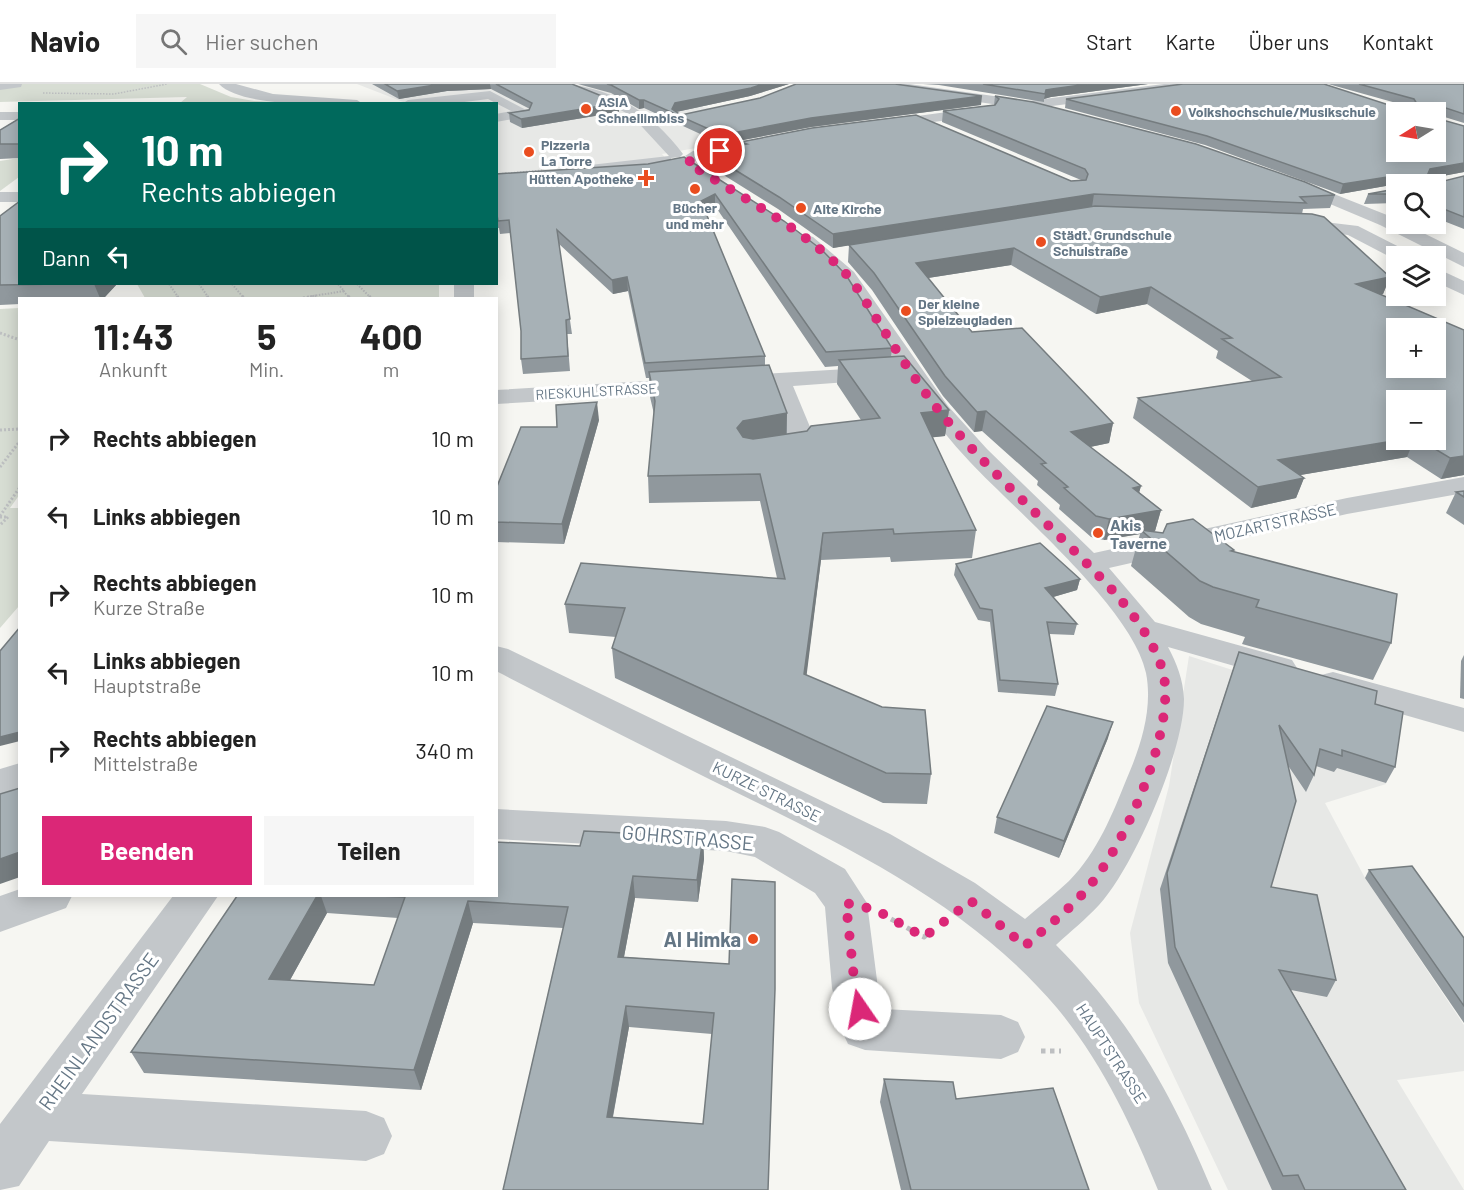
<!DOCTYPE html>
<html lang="de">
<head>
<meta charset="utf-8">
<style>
	body { margin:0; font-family:Barlow,sans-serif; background:#f6f6f6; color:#222; height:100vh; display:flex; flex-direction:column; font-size:22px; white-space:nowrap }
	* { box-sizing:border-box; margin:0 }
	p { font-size:20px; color:#767676 }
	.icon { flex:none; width:33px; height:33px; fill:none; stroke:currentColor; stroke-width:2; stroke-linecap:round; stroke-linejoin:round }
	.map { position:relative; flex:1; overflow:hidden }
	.panel { position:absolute; left:18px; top:213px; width:480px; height:600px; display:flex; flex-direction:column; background:#fff; border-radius:0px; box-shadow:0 3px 15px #0003 }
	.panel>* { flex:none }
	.banner { position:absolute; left:18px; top:18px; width:480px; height:183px; border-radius:0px; box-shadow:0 3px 15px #0003; background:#00695c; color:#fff; overflow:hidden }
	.needle { width:39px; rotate:259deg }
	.controls { position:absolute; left:1386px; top:18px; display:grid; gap:12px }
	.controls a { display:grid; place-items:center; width:60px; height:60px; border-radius:0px; background:#fff; box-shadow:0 3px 15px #0003; font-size:30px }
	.pin { position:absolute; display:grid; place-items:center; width:51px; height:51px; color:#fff; margin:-26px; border:3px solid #fff; border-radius:50%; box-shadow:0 2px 6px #0007 }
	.me { position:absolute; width:66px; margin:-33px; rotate:348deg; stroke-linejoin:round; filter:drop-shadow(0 0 4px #0008) }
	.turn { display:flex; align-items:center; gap:21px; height:126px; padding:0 24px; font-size:27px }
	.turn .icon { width:78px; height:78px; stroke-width:2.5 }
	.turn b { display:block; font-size:42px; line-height:51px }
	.then { display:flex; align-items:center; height:57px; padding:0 24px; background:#0003; gap:12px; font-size:22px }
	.eta { display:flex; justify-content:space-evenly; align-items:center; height:102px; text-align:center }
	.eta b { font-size:36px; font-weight:700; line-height:42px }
	.primary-button { display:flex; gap:12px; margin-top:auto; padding:12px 24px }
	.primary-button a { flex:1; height:69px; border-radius:0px; background:#db2777; color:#fff; font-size:24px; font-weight:700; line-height:69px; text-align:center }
	.primary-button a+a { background:#f6f6f6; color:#222 }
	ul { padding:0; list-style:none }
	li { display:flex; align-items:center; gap:18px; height:78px; padding:0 24px }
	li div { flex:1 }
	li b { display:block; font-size:22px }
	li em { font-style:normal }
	header { display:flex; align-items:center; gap:36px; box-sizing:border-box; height:84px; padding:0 30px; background:#fff; border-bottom:2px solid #e0e0e0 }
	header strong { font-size:28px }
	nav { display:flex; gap:33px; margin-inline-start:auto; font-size:21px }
	.search { width:420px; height:54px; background:#f6f6f6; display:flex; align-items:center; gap:15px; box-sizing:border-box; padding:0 21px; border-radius:0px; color:#767676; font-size:22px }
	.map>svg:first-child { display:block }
	.built { fill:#e7e8e6 }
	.green { fill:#d7ddd3 }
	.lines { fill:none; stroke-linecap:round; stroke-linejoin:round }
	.path-far3 { stroke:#bdbfc1; stroke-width:1.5; stroke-dasharray:1.5 1.5; stroke-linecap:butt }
	.path-far2 { stroke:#bdbfc1; stroke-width:2; stroke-dasharray:1.5 1.5; stroke-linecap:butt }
	.path-far1 { stroke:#bdbfc1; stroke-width:3; stroke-dasharray:2 2; stroke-linecap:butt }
	.path { stroke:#bdbfc1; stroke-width:5; stroke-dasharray:4.5 4.5; stroke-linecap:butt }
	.minor { fill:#c3c7ca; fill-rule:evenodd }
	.wall { fill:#90989d; fill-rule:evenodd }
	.shaded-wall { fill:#757c7f }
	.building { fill:#a7b1b6; stroke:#757c7f; stroke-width:1.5; fill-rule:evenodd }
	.route { stroke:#db2777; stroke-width:10; stroke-dasharray:0 18 }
	.poi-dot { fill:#ea4d1f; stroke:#fff; stroke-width:2 }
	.labels { text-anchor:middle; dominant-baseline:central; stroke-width:6; stroke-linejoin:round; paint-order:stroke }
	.far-poi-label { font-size:14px; font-weight:bold; fill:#647685; stroke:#fff; text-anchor:start }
	.far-street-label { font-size:14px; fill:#647685; stroke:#fff }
	.street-label { font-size:16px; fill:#647685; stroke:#fff }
	.poi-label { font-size:16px; font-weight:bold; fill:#647685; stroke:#fff; text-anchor:start }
	.near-street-label { font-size:20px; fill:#647685; stroke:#fff }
	.near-poi-label { font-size:20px; font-weight:bold; fill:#647685; stroke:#fff; text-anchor:end }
</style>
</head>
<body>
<header>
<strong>Navio</strong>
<div class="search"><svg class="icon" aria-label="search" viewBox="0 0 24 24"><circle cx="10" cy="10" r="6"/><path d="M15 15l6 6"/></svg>Hier suchen</div>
<nav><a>Start</a><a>Karte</a><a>Über uns</a><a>Kontakt</a></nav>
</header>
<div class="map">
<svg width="1464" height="1106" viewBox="0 0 1464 1106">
	<rect width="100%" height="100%" fill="#f6f6f2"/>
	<g class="built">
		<path d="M357 0H648L693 22 728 26 781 49 662 70 675 85 497 123 496 20 406 19Z"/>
		<path d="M1189 572 1394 638 1386 700 1325 719 1365 794 1464 941V987L1397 996 1464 1106H1228L1139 919 1130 849 1169 702Z"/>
	</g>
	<g class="green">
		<path d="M0 0H200L231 13 254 17 302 19H180L187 13 0 18Z"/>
		<path d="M19 74V93L0 107V77Z"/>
		<path d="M137 200H439V214H145Z"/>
		<path d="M19 224 20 410 10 424H19V522L0 544V225Z"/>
	</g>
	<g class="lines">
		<g class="path-far3">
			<path d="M43 9 114 10 167 0"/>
			<path d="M496 90 544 86"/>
		</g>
		<g class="path-far2">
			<path d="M169 200 178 213"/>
			<path d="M199 200 208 213"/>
			<path d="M232 200 243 213"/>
			<path d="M357 200 370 213"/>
			<path d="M343 207 349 213"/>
			<path d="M307 213 344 207 338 200"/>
		</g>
		<g class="path-far1">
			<path d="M177 212 178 214"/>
			<path d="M207 212 208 214"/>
			<path d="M242 212 244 214"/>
			<path d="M348 212 350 214"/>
			<path d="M369 212 371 214"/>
			<path d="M303 214 316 212"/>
			<path d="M0 249 20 256"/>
			<path d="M0 346 20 345"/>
			<path d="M0 383 20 357"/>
			<path d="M0 432 20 403"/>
			<path d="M0 433H8L0 441"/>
		</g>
		<g class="path">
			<path d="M891 835 924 853 936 843"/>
			<path d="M1041 967H1061"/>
		</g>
		<g class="minor">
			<path d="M0 0H22L21 3 0 6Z"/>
			<path d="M219 0H236L273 10 357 16 363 20C330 20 242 24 219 0Z"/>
			<path d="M555 0C608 0 652 28 683 70L680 73 671 74 670 79 665 81 584 89 582 86 590 81 669 72 632 32 603 17Z"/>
			<path d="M877 0H909L1028 17 1164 0H1200L1194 4 1044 23 1038 27 1028 26 878 45 871 41 873 38 999 21 883 4Z"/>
			<path d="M490 7 532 29 530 32 496 38V30L511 27 488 15 449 20H402L408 16Z"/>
			<rect x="0" y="28" width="20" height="8"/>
			<path d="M750 57 755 58 757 61 755 64 693 77 685 72 693 67Z"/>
			<path d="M1291 93 1392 133 1396 135V140H1405L1464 169V183L1380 141 1285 101 1283 98 1285 95Z"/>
			<rect x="0" y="108" width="20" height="10"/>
			<path d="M1291 134 1358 142 1409 168 1412 172H1396V176L1348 151 1285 143 1282 139Z"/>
			<path d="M806 151 813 153 854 188 948 322 987 365 1094 469 1347 414 1464 393V409L1347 430 1109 484 1155 538 1292 576 1297 584 1292 592 1280 595 1168 563C1177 580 1183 595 1184 615 1184 667 1134 783 1099 821 1086 835 1070 848 1056 861 1130 935 1172 1010 1212 1106H1158C1132 1042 1102 978 1057 924 967 817 835 757 711 696 639 660 568 624 496 587V562L508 565 890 750 975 799 1025 835C1039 823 1055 810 1069 797 1097 769 1113 729 1127 694 1141 662 1153 624 1146 589 1133 525 1016 427 970 378 932 338 903 292 873 246 862 230 853 212 840 197 828 182 808 173 797 157Z"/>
			<path d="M1436 184 1464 197V211L1436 198Z"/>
			<rect x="454" y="200" width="20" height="14"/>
			<path d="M881 283 889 285 893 290 889 295 793 302 815 355 805 371 771 377 762 375 758 369 762 363 787 359 789 355 770 304 496 320V306Z"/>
			<path d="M1333 588 1464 624V648L1321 607 1316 599 1321 591Z"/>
			<path d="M20 679V707L0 713V685Z"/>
			<path d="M496 725 726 737 765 743 779 748 845 785 867 819 878 904 883 925 1001 931 1018 938 1025 953 1018 968 1001 975 865 966 848 960 841 945 832 904 825 823 815 809 755 773 726 767 496 755Z"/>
			<path d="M20 805V812H72L66 824 0 848V812Z"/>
			<path d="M173 812H218L82 1010 366 1027 384 1034 392 1052 384 1070 366 1077 49 1057 19 1102 0 1106V1040Z"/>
		</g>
	</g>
	<g class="wall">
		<path d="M372 0H572L619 19V28L522 44 510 38 509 29 530 25 491 5 447 7 399 15Z"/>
		<path d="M578 0H789L750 12 676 28 681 31 981 21 811 43 722 60 644 24 639 25 611 9Z"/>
		<path d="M923 0H1148L1051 13 1044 15V18L939 1Z"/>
		<path d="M1328 0H1464V39L1438 31 1439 35 1464 42V88L1437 93 1440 98 1464 92V145L1436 134V100H1397L1340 110 1205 61 1065 24 1066 15 1398 24 1407 22Z"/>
		<path d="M995 12 1033 18 1196 60 1305 98 1335 111 1330 124 1303 125 1302 130 1324 133 1390 193 1383 210 1381 211 1464 246V391L1441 395 1407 373 1300 391 1304 394 1296 414 1251 424 1133 334 1138 314 1252 297 1216 274 1218 267 1147 220 1096 230 1011 181 928 194 972 248 1022 244 1113 339 1109 359 1090 363 1141 402 1139 408 1161 426 1155 447 1151 448 1163 449 1167 440 1193 435 1234 466V468L1397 510 1391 559 1373 596 1242 560 1245 553 1201 540 1189 533 1131 482 1140 450 1104 456 1091 453 1059 425 1060 421 1037 401 1038 397 982 347 974 348 943 312 872 206 848 178 849 161 833 164 778 125 706 80V68L741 61V58L812 44 916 31 1071 97 1081 96 942 38 943 27 994 21ZM1396 244H1436V284H1396ZM1396 316H1436V356H1396Z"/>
		<path d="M20 34V74L0 75V46Z"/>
		<path d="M684 73 892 264 891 273 949 326 945 352 932 353 976 446 972 474 891 478 890 473 821 476 806 591 931 690 927 720 883 719 615 594 612 564 616 553 569 549 565 520 777 494 760 417 649 419 648 392 654 330 650 313 649 294H646L628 207 613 210 559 160 572 250H567L570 287 523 290 521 275V247L511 149 500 150 499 144H496V90L648 80ZM715 122 825 283 838 282 837 300 861 336 807 347 787 350V329L765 281V272L705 128Z"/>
		<path d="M1368 110H1396V119L1364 120Z"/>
		<path d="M0 132 20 200H117L104 214H20V220L0 221Z"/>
		<path d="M599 336 564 460 496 458V405L557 343Z"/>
		<path d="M1464 407V441L1446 429 1456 408Z"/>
		<path d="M956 480 1080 495 1077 506 1053 513 1077 540 1074 551 1049 550 1058 600 1055 612 998 608 990 538 978 536 954 491Z"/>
		<path d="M1239 568 1375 620 1395 683 1386 699 1337 684 1334 688 1316 682 1314 691 1306 708 1287 680 1271 803 1336 896 1327 913 1291 906 1406 1106H1272L1168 879 1160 805Z"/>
		<path d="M1464 571V615L1460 614 1461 577Z"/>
		<path d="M1108 654 1059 774 994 749 997 733Z"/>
		<path d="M703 753 704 775 698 818 635 814 624 873 729 880 768 1106H503L563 844 473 839 421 1006 144 989 131 968 237 812H496L580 762ZM327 829 398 834 374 901 290 896ZM629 943 712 950 703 1040 613 1033Z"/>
		<path d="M1369 786 1464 854V939L1365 794Z"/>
		<path d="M884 995 956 1015 1089 1106H901L880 1018Z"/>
	</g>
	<g class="shaded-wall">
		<path d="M441 0H490L491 5 447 7 399 15 397 7Z"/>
		<path d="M763 0H789L750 12 676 28 672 25 675 19Z"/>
		<path d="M1088 0H1148L1051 13 1044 15 1046 6 1052 5Z"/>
		<path d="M982 12 981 21 811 43 722 60V51L811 34Z"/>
		<path d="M639 16H644V24L639 25Z"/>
		<path d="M619 19V28L522 44 521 35Z"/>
		<path d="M1464 79V88L1427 95 1430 85Z"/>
		<path d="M1401 91 1397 100 1340 110 1343 100Z"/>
		<path d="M715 110V122L701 130V117Z"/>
		<path d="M1094 110 1092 123 833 164V150Z"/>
		<path d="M1014 164 1011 181 915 196 916 179Z"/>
		<path d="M627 193 628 207 613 210 612 196Z"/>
		<path d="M1390 193 1383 210 1350 218 1356 200Z"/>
		<path d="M94 200H117L104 214H100Z"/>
		<path d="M1151 203 1147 220 1096 230 1100 213Z"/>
		<path d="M597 318 599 336 564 460 562 440Z"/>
		<path d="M949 326 945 352 918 355 921 329Z"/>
		<path d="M986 327 982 347 974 348 977 328Z"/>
		<path d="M787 329 786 355 743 363 737 344 743 337Z"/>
		<path d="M1113 339 1109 359 1066 368 1071 348Z"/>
		<path d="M1399 356H1414L1407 373 1271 396 1278 376Z"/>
		<path d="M1464 372V391L1441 395 1450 374Z"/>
		<path d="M1304 394 1296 414 1251 424 1258 403Z"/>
		<path d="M1141 402 1135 423 1133 404Z"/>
		<path d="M1161 426 1155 447 1144 449 1141 446 1140 450 1104 456 1109 435Z"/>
		<path d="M823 449 821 476 803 620 804 590Z"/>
		<path d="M1080 495 1077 506 1043 516 1045 504Z"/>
		<path d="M1113 638 1108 654 1059 774 1064 757Z"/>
		<path d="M20 648V657L0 662V653Z"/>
		<path d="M703 753 704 775 698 818 697 796Z"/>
		<path d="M20 768V793L0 800V775Z"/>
		<path d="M633 792 635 814 620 894 618 873Z"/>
		<path d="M317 812H321L327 829 279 916 269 895Z"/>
		<path d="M468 817 473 839 421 1006 414 986Z"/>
		<path d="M626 922 629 943 609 1053 607 1033Z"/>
	</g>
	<g class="building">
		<path d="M385 0H441L397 7Z"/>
		<path d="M496 0H572L619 19 521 35 509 29 529 26 532 19Z"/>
		<path d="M607 0H763L751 4 675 19 672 25 681 31 760 14 796 0H895L982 12 811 34 722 51 644 16H639L611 1Z"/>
		<path d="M983 0H1088L1052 5 1046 6 1045 10Z"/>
		<path d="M1183 0H1324L1398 24 1417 20 1414 15 1359 0H1464V30L1440 22 1437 25 1439 35 1464 42V79L1430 85 1427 92 1437 93 1440 98 1464 92V133L1436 122V100H1401V91L1343 100 1207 52 1066 15ZM1396 28H1436V68H1396Z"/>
		<path d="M995 12 1033 18 1196 60 1305 98 1335 111 1300 113 1306 119 1094 110 833 150 779 113 706 68 747 60 741 58 812 44 916 31 1071 97 1086 96 1088 90 1085 85 943 27 995 21 999 15Z"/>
		<path d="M20 34V60H0V46Z"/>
		<path d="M684 73 784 137 822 166 846 191 892 264 826 268 715 110 701 117 765 272 645 279 627 193 612 196 557 146 570 235 566 236 568 272 521 275V247L509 136 498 137 497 131H496V90L648 80Z"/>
		<path d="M1396 105V110H1368Z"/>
		<path d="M20 117V200H59L0 201V132Z"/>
		<path d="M1095 122 1312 130 1324 133 1390 193 1356 200 1464 246V372L1450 374 1420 356H1436V316H1396V356H1399L1278 376 1304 394 1258 403 1138 314 1281 293 1222 255 1232 254 1151 203 1100 213 1014 164 916 179 972 248 1022 244 1113 339 1071 348 1141 402 1133 404 1161 426 1109 435 1096 432 1064 404 1068 403 1041 380 1046 379 986 327 977 328 945 292 874 189 849 161ZM1396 244H1436V284H1396Z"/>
		<path d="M904 272 949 326 921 329 976 446 894 450 893 445 823 449 804 590 882 623 925 626 931 690 886 689 612 564 625 524 565 520 581 479 785 495 760 390 648 392 655 317 649 288 769 281 787 329 743 337 737 344 743 353 753 355 807 347 811 342 880 334 839 276Z"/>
		<path d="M597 318 562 440 496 438V405L521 343H557L556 321Z"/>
		<path d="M1464 407V413L1456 408Z"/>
		<path d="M1193 435 1234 466 1231 467 1397 510 1391 559 1256 523 1259 516 1213 503 1200 497 1141 446 1163 449 1167 440Z"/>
		<path d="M1040 459 1080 495 1045 504 1077 540 1047 538 1058 600 1000 596 992 526 980 524 956 480Z"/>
		<path d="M20 543V648L0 653V567Z"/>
		<path d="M1239 568 1377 607 1375 620 1403 628 1395 683 1342 666V672L1320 665 1314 691 1279 641 1296 717 1271 803 1317 811 1336 896 1279 886 1406 1106H1305L1298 1091 1283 1092 1175 863 1167 789Z"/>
		<path d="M1047 622 1113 638 1064 757 997 733Z"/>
		<path d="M20 704V768L0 775V710Z"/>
		<path d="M584 747 703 753 697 796 633 792 618 873 729 880 732 795 775 798V905L768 1106H503L568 823 468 817 414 986 131 968 237 812H317L269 895 374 901 405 813 379 812H496V758L580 762ZM626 922 714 929 703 1040 607 1033Z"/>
		<path d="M1412 782 1464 854V922L1369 786Z"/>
		<path d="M884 995 953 998 956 1015 1053 1004 1089 1106H911Z"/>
	</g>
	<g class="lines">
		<path class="route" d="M720 67 693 72 694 76 687 78C741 114 803 143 847 191 858 204 867 220 876 234 896 266 916 298 940 328 993 393 1058 447 1115 509 1134 531 1155 559 1163 588 1177 645 1124 764 1086 806 1068 827 1045 844 1025 862L971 817 924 853 876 826 846 819 855 904 860 925"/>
	</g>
	<g class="poi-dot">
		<circle cx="586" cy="25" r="6"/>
		<circle cx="1176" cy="27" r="6"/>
		<circle cx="529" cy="68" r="6"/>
		<path d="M643 85h6v6h6v6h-6v6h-6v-6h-6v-6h6z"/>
		<circle cx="695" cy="105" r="6"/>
		<circle cx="801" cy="124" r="6"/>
		<circle cx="1041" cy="158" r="6"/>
		<circle cx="906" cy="227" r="6"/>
		<circle cx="1098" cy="449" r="6"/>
		<circle cx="753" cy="855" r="6"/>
	</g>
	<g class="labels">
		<g class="far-poi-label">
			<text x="598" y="17">ASIA<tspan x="598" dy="16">Schnellimbiss</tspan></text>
			<text x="1188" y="27">Volkshochschule/Musikschule</text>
			<text x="541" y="60">Pizzeria<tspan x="541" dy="16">La Torre</tspan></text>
			<text x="634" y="94" text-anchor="end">Hütten Apotheke</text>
			<text x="695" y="123" text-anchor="middle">Bücher<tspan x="695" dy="16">und mehr</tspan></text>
			<text x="813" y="124">Alte Kirche</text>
			<text x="1053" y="150">Städt. Grundschule<tspan x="1053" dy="16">Schulstraße</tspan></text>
			<text x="918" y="219">Der kleine<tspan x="918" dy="16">Spielzeugladen</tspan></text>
		</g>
		<g class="far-street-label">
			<text transform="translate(596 307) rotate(-3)">RIESKUHLSTRASSE</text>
		</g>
		<g class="street-label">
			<text transform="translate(1275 438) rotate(-13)">MOZARTSTRASSE</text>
			<text transform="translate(767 707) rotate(26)">KURZE STRASSE</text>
			<text transform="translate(1112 969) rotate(57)">HAUPTSTRASSE</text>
		</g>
		<g class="poi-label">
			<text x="1110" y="440">Akis<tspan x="1110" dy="18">Taverne</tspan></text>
		</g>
		<g class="near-street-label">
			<text transform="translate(688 753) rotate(5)">GOHRSTRASSE</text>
			<text transform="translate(98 947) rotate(-54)">RHEINLANDSTRASSE</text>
		</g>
		<g class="near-poi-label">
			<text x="741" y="855">Al Himka</text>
		</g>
	</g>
</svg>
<div class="controls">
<a><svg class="needle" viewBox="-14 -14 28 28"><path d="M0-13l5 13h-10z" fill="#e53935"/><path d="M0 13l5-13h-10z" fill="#767676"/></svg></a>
<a><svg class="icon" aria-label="search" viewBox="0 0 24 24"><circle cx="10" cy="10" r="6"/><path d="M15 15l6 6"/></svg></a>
<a><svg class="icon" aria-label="layers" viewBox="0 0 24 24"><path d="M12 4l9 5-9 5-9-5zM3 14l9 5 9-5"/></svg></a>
<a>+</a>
<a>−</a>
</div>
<div class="pin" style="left:720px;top:67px;background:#d93025"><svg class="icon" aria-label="arrive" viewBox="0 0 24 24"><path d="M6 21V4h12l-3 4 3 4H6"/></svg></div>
<svg class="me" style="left:860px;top:925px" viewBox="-20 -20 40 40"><circle r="19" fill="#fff"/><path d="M0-13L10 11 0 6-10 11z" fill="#db2777"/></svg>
<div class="banner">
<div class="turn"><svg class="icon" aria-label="right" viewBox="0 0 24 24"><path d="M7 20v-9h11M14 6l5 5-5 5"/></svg><div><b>10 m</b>Rechts abbiegen</div></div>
<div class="then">Dann<svg class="icon" aria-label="left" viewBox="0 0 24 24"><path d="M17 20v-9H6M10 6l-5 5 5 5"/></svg></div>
</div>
<section class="panel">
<div class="eta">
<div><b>11:43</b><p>Ankunft</p></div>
<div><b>5</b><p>Min.</p></div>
<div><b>400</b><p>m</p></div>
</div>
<ul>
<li><svg class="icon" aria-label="right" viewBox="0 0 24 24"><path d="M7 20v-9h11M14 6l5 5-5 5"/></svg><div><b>Rechts abbiegen</b></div><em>10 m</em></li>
<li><svg class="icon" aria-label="left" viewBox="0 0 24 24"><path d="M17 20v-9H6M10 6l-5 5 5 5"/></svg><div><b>Links abbiegen</b></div><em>10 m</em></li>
<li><svg class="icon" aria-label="right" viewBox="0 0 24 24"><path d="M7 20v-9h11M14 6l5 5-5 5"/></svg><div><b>Rechts abbiegen</b><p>Kurze Straße</p></div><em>10 m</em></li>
<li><svg class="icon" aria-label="left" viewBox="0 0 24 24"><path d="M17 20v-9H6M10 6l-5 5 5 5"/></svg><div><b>Links abbiegen</b><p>Hauptstraße</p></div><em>10 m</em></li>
<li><svg class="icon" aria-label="right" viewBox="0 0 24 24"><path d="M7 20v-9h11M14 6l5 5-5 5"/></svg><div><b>Rechts abbiegen</b><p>Mittelstraße</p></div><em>340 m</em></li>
</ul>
<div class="primary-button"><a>Beenden</a><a>Teilen</a></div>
</section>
</div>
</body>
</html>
